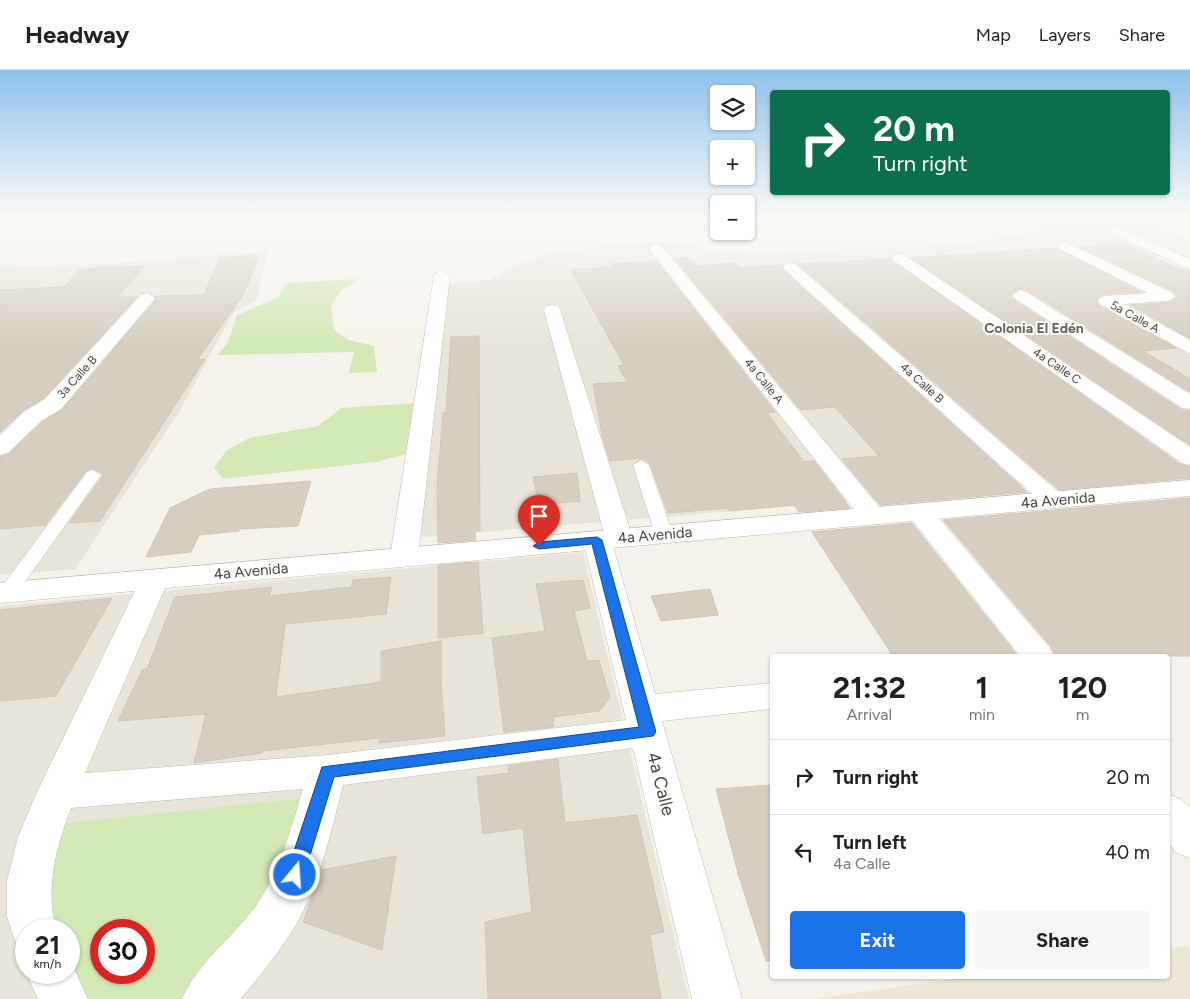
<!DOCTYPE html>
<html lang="en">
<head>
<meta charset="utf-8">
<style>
	body { margin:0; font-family:Figtree,sans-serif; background:#f6f6f6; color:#222; height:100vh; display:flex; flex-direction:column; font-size:19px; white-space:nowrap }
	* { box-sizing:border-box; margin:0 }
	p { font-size:16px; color:#767676 }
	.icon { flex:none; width:28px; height:28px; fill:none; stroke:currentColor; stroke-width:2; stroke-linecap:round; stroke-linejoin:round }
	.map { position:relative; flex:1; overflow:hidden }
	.side { position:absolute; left:770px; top:584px; width:400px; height:325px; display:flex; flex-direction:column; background:#fff; border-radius:5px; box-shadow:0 1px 4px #0004 }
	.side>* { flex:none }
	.banner { position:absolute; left:770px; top:20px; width:400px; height:105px; border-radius:5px; box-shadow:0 1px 4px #0004; background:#0b6e4f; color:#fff; overflow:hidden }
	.fabs { position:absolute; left:710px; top:15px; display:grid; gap:10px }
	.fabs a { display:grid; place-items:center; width:45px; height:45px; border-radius:5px; background:#fff; box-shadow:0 1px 4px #0004; font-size:25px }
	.speed { position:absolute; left:15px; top:849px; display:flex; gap:10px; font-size:25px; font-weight:700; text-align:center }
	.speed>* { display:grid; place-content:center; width:65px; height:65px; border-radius:50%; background:#fff; box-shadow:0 1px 4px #0004; line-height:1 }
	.speed small { font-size:12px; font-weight:400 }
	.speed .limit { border:8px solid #d22; background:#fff; color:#111 }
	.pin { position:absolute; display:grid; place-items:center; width:42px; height:42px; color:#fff; margin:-51px -21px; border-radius:50% 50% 50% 0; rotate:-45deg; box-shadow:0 0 5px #0007 }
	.pin .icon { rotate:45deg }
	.me { position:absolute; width:55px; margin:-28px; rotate:18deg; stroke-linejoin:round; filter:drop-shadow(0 0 4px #0008) }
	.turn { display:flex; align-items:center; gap:18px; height:105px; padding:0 20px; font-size:22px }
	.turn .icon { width:65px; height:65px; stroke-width:2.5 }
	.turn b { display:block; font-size:35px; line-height:42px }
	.eta { display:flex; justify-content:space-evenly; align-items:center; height:85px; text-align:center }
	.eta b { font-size:30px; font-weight:700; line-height:35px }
	.primary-button { display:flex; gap:10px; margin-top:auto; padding:10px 20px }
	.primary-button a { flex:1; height:58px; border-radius:5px; background:#1a73e8; color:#fff; font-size:20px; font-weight:700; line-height:58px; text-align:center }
	.primary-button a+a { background:#f6f6f6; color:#222 }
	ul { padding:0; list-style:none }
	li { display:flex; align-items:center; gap:15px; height:75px; padding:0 20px; border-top:1px solid #e0e0e0 }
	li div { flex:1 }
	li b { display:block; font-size:19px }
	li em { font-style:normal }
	header { display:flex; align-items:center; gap:30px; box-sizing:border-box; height:70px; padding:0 25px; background:#fff; border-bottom:1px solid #e0e0e0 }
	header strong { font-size:24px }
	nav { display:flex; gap:28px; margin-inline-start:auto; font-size:18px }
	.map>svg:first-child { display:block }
	.residential { fill:#e9e4d9; fill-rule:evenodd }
	.education { fill:#eee7d6 }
	.green { fill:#d3e9b5; fill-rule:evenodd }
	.building { fill:#d7cec1; stroke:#d2c5b4 }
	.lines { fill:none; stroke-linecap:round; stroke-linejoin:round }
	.service-casing { stroke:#c1baae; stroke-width:1 }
	.minor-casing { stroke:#c1baae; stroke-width:1 }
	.tertiary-casing { stroke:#c1baae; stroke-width:1 }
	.service { fill:#fff; fill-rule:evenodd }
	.minor { fill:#fff; fill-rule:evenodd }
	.tertiary { fill:#fff; fill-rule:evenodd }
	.route { fill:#1a73e8; stroke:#114b97 }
	.labels { text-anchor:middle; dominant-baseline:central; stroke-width:4; stroke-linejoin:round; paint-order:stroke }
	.far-street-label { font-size:12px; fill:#4a4339; stroke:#fff }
	.far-neighbourhood-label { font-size:14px; font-weight:bold; fill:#6d6050; stroke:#fff }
	.street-label { font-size:15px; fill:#4a4339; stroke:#fff }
	.near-street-label { font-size:18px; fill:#4a4339; stroke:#fff }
</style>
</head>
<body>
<header>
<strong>Headway</strong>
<nav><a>Map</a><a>Layers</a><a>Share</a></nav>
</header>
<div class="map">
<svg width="1190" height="929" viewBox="0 0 1190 929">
	<rect width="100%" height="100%" fill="#f5f2eb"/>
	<g class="residential">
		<path d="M1041 145H1127L1190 171V403L410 468 438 214 488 210 529 190 557 182 630 173 676 172 711 180 760 184 856 178 953 176 1027 163 1038 159Z"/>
		<path d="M267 181 257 229 233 243 180 340 75 499 0 505V197L106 194Z"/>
		<path d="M583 482 689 929H0V536ZM26 860H69V902H26ZM101 860H144V902H101Z"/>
	</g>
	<path class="education" d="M1190 876V929H814L975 906H1168V879Z"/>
	<g class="green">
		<path d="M358 209 342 220 331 235 334 260 348 270 374 276 377 302 349 303 354 282 218 285 228 272 237 245 277 228 286 213Z"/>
		<path d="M417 333 409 380 403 385 376 392 223 409 214 397 227 380 249 368 318 356 341 338Z"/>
		<path d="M316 727 223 929H76L69 902V860H54L49 805 66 753ZM101 860H144V902H101Z"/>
	</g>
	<g class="building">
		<path d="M1124 174 1177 198 1190 201V268L1131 235 1168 233 1177 227 1174 221 1079 177Z"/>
		<path d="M1057 178 1141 222 1105 224 1098 227 1096 232 1099 236 1176 278 1143 281 1190 309V322L1027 220 1019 218 1010 225 1012 229 1181 340 1190 341V375L911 188Z"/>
		<path d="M259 185 243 225 197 290 205 289 100 451 69 453 103 406 102 403 92 398 86 401 45 455 0 459V387L9 384 42 352 62 340 154 232 156 226 204 225 220 188Z"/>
		<path d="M688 188 697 196 735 193 740 198 782 195 784 201 1027 422 880 435 842 389 879 386 835 337 801 340 675 189Z"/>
		<path d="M890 189 1181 395 1190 397V408L1059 420 798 194Z"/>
		<path d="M656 191 775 342 767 343 804 392 814 391 850 438 799 442 794 435 729 441 728 438 668 443 650 393 642 388 610 391 602 365 593 314 627 312 618 296 624 295 571 200 614 197 612 194Z"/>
		<path d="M145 196 117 227H137L44 328 24 340 0 362V220L64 217 80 199Z"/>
		<path d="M479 266 480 461H475L476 470 438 473 437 416 443 343H446L451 267Z"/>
		<path d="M577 403 580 431 539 435 533 407Z"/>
		<path d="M311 411 298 456 239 459V461L199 465 191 482 146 487 170 438 210 419Z"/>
		<path d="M1190 428V586H1056L1051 577 943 450Z"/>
		<path d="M912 453 1018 586H893L812 462Z"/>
		<path d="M478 492 483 563 438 568V495Z"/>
		<path d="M391 507 386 544 285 554 276 627 381 612V581L441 571V613L445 666 379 673V668L262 681V683L194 693 206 644 118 651 143 599H147L175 527 272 517 269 526 351 517 353 510Z"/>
		<path d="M583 510 590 538 574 541 587 591 599 590 610 628 599 641 553 647 554 657 504 662 492 568 545 561 536 514Z"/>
		<path d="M710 519 718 545 661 551 651 526Z"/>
		<path d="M112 528 56 626 0 631V540Z"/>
		<path d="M558 689 565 753 637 745 664 862 650 865 661 929H488L485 852 532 842 523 758 483 764 477 707 509 703 508 696Z"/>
		<path d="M772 715V890L766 891 738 803 716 719Z"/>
		<path d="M396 786 382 880 303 852 322 800Z"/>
	</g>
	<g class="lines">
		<g class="service-casing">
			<g id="service">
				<path d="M641 390 649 395 673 464 670 468H658L655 464 633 395Z"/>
				<path d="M93 400 101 405 15 526 8 528 1 526V518L87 402Z"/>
			</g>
		</g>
		<g class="minor-casing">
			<g id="minor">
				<path d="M1115 156 1190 189V199L1110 163 1108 160 1110 157Z"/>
				<path d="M1065 172 1173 223 1175 226 1173 229 1167 231 1124 234 1190 270V284L1100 234 1098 231 1100 228 1106 226 1148 223 1060 179 1058 176 1060 173Z"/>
				<path d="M655 173 660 174 882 440 886 446 882 452 873 454 864 452 650 180 648 177Z"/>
				<path d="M899 184 904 185 1190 377V395L1182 393 894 191 892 188Z"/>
				<path d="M790 193 795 194 1062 425 1066 430 1062 435 1053 438 1044 435 785 200 783 197 785 194Z"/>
				<path d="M442 200 450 205 418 487 414 493 404 496 394 493 390 487 434 205Z"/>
				<path d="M1020 220 1026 222 1190 324V339L1182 338 1014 228 1012 225Z"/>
				<path d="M147 223 155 228 153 231 61 339 41 351 8 383 0 385V365L25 341 45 329 141 225Z"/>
				<path d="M552 235 558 236 560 240 633 469 629 475 619 477 613 476 655 624 772 613V639L662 651 742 929H692L633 678 343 715C331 761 321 810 297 853 281 880 261 905 240 929H182C198 892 235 866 258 833 281 799 291 758 303 719L71 738C56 777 45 818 56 860H26V880L17 876 7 847V811L18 767 37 722 144 502 154 500 164 502 169 509 85 703 328 685 626 650 583 470 587 464 597 462 604 463 544 240 546 236Z"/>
				<path d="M919 434 928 436 1050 578 1054 586H1020L906 442 910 436Z"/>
				<path d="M1168 724 1182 730 1190 738V788L1175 782 1168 772Z"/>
				<path d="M69 888 88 929H38L26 902V901L69 902Z"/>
			</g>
		</g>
		<g class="tertiary-casing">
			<path id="tertiary" d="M1190 410V426L0 533V513Z"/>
		</g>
		<use href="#service" class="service"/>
		<use href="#minor" class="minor"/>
		<use href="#tertiary" class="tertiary"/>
	</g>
	<linearGradient id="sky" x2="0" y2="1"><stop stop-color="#8fc1ec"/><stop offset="0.53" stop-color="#faf9f6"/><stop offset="1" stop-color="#faf9f6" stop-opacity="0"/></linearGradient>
	<rect width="1190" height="275" fill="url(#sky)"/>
	<path class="route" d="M597 467 602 470 656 662 653 666 334 707 304 805 301 811 295 813 288 811 286 805 322 697 639 657 592 474 539 479 533 476 539 472Z"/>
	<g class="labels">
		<g class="far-street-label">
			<text transform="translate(1135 247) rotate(29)">5a Calle A</text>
			<text transform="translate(1057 296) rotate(34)">4a Calle C</text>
			<text transform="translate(77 307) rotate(-48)">3a Calle B</text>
			<text transform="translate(764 311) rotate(51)">4a Calle A</text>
			<text transform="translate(922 313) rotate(42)">4a Calle B</text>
		</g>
		<g class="far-neighbourhood-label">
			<text x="1034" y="258">Colonia El Edén</text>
		</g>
		<g class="street-label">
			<text transform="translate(1058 430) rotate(-5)">4a Avenida</text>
			<text transform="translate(655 465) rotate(-5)">4a Avenida</text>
			<text transform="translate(251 501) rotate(-5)">4a Avenida</text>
		</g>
		<g class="near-street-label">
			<text transform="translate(661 714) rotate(76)">4a Calle</text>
		</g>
	</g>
</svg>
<div class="fabs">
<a><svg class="icon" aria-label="layers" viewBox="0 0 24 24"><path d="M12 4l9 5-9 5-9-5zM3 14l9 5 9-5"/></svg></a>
<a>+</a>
<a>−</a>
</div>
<div class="speed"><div>21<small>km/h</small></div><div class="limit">30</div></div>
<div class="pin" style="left:539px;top:476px;background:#d93025"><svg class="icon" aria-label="arrive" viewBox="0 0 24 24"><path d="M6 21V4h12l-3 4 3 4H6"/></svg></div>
<svg class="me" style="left:295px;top:805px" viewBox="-20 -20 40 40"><circle r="17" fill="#1a73e8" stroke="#fff" stroke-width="3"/><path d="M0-11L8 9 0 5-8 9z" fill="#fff"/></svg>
<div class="banner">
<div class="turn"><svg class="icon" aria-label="right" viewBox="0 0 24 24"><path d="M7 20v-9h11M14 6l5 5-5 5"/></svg><div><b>20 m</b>Turn right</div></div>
</div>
<section class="side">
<div class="eta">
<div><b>21:32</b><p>Arrival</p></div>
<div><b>1</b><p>min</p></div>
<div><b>120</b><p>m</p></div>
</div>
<ul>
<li><svg class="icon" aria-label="right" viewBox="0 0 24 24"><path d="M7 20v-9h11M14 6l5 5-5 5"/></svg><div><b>Turn right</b></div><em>20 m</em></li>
<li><svg class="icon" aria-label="left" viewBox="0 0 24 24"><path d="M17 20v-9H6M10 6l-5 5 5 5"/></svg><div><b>Turn left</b><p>4a Calle</p></div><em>40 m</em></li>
</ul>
<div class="primary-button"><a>Exit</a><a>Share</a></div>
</section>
</div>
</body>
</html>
